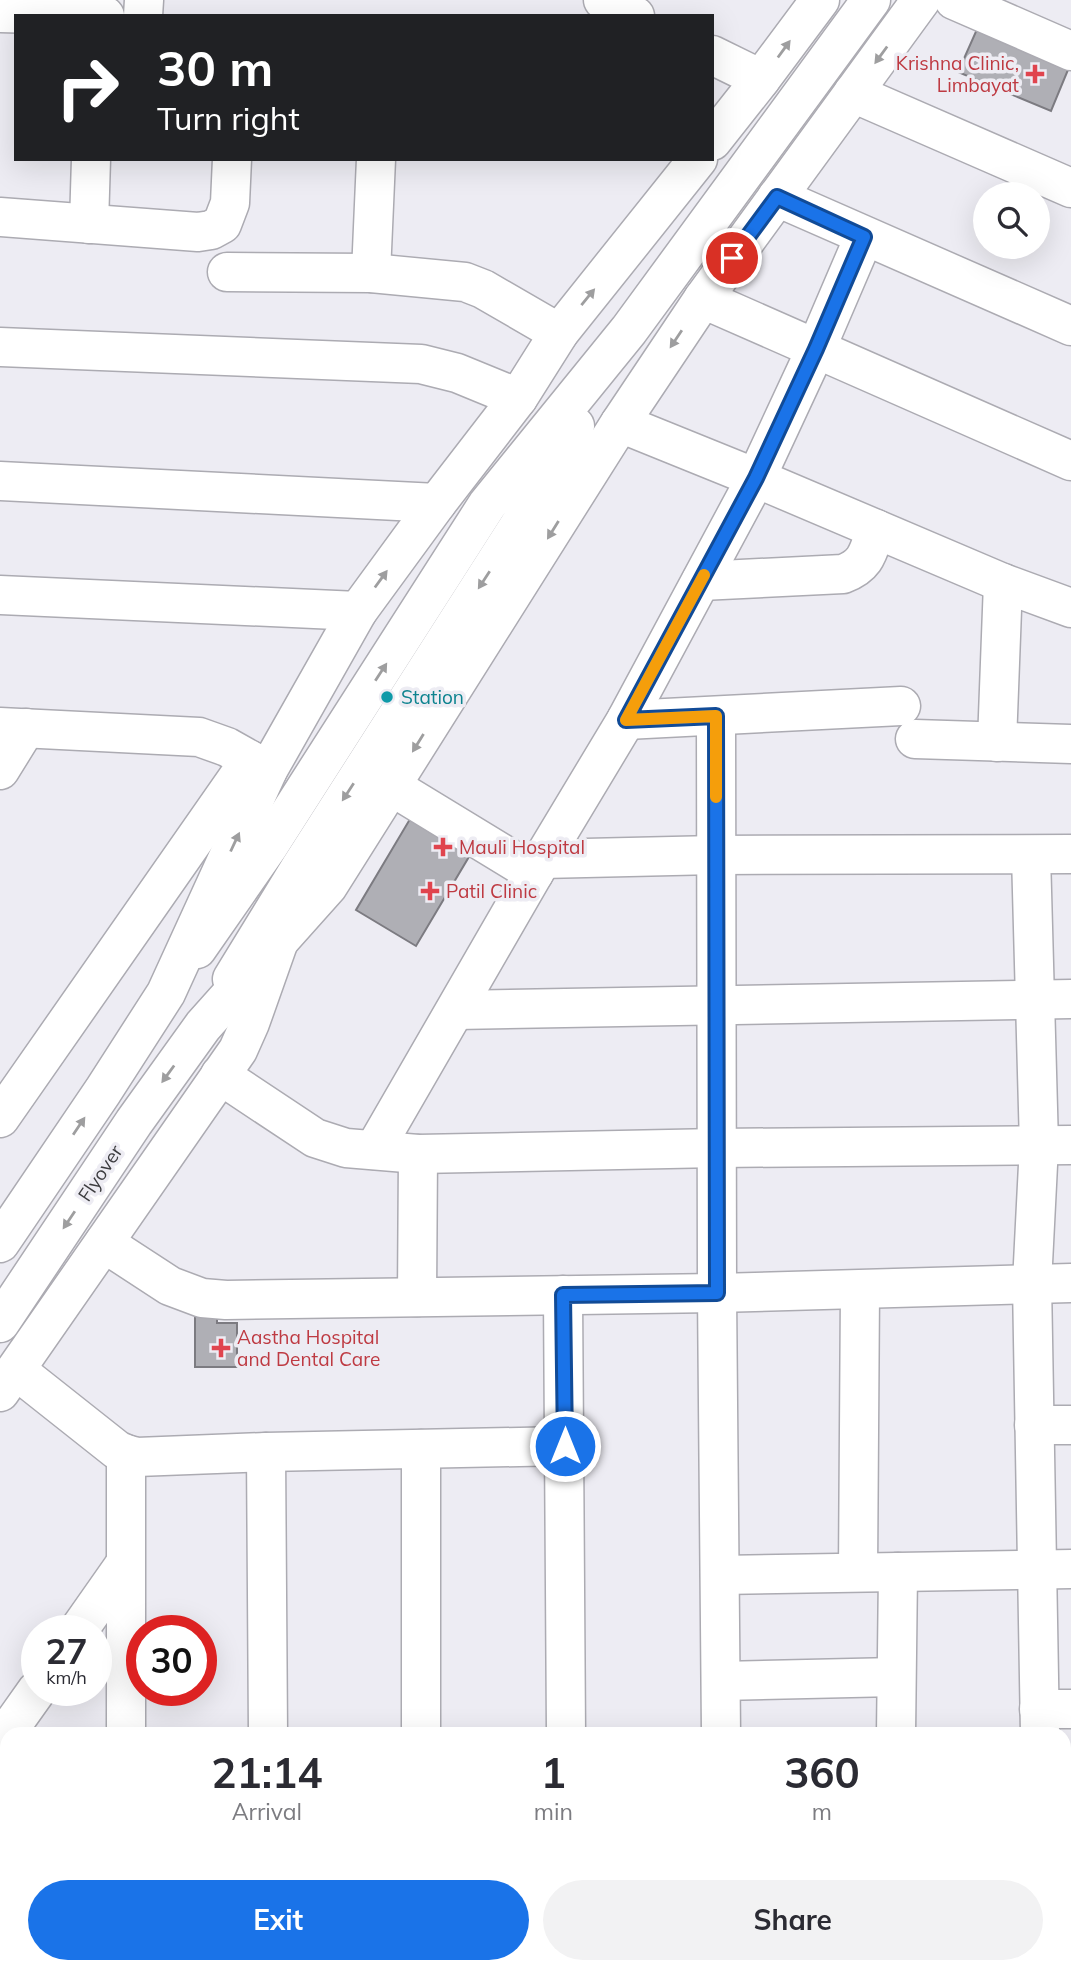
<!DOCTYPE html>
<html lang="en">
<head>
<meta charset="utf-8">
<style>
	body { margin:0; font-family:Mulish,sans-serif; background:#f2f2f3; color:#2b2b33; height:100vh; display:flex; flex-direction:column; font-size:26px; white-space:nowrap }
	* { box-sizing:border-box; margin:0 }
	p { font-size:23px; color:#7c7c81 }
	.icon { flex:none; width:38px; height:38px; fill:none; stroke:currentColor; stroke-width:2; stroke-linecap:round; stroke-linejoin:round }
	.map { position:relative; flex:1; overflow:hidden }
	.details { position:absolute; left:0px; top:1727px; width:1071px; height:247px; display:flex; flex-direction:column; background:#fff; border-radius:21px 21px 0 0; box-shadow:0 7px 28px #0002 }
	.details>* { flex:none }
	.banner { position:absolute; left:14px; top:14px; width:700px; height:147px; border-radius:0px; box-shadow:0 7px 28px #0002; background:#202124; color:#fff; overflow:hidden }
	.tools { position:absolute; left:973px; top:182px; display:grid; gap:14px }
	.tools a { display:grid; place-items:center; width:77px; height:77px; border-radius:50%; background:#fff; box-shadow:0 7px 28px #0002; font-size:35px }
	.speed { position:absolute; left:21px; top:1615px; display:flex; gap:14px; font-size:35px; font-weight:700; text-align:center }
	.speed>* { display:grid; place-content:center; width:91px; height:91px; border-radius:50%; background:#fff; box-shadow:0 7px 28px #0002; line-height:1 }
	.speed small { font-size:18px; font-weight:400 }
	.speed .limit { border:10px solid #d22; background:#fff; color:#111 }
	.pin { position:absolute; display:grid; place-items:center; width:60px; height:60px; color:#fff; margin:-30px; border:4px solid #fff; border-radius:50%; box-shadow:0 2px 7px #0007 }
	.me { position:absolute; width:77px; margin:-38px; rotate:0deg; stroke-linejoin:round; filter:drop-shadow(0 0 5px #0008) }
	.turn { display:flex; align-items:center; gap:24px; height:147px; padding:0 28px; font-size:32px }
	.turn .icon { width:91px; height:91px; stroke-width:2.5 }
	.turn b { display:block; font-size:49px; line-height:60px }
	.eta { display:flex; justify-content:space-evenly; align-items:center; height:119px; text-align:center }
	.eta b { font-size:42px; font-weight:700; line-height:49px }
	.primary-button { display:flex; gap:14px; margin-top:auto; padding:14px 28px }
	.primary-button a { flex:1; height:80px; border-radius:42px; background:#1a73e8; color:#fff; font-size:28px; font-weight:700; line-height:80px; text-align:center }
	.primary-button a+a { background:#f2f2f3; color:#2b2b33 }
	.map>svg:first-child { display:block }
	.building { fill:#afafb5; stroke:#7c7b81; stroke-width:2 }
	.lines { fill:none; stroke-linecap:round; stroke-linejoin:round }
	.minor-casing { stroke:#acabb2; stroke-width:41 }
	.major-casing { stroke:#acabb2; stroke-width:41 }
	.minor { stroke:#fff; stroke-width:38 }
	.major { stroke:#fff; stroke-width:38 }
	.oneway { fill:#9e9e9f }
	.route-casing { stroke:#114b97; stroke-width:18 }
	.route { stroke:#1a73e8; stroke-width:12 }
	.slow { stroke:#f59e0b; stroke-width:12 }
	.health-dot { fill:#e0444e; stroke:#edecf3; stroke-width:2.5 }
	.culture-dot { fill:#0f9aa8; stroke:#edecf3; stroke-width:2.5 }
	.labels { text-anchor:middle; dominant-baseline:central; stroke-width:7; stroke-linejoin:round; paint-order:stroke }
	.health-label { font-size:19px; fill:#be3a42; stroke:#edecf3; text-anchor:start }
	.culture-label { font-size:19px; fill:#0d838f; stroke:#edecf3; text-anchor:start }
	.street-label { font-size:19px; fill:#3c3c3f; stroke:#edecf3 }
</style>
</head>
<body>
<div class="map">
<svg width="1071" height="1973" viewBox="0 0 1071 1973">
	<rect width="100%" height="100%" fill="#edecf3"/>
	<g class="building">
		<path d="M978 27 1070 65 1051 111 958 72Z"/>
		<path d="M413 814 473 850 416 946 356 910Z"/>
		<path d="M195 1308H217V1323H237V1367H195Z"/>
	</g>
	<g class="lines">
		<g class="minor-casing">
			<g id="minor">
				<path d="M603 0 635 16"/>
				<path d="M954 0 1071 51"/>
				<path d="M0 13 105 16"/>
				<path d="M143 16 144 0"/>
				<path d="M712 55 761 79"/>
				<path d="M853 93 1071 188"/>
				<path d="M777 197 1071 326"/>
				<path d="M0 217 198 232 211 230 222 224 230 203 232 159"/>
				<path d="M89 224 91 159"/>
				<path d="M227 272 371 273 465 282 483 289 559 333"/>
				<path d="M371 273 376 159"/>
				<path d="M703 299 1071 461"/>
				<path d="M0 347 421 364 457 373 518 398"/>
				<path d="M620 423 756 478 1003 583 1071 608"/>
				<path d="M0 481 437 503"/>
				<path d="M701 581 843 574C867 565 868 552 876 529"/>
				<path d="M0 595 358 611"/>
				<path d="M716 716 717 1293 721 1734"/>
				<path d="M626 720 901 706"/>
				<path d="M0 727 199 737 227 747 268 770"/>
				<path d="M915 739 1071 744"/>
				<path d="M997 742 1003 583"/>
				<path d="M0 770 26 728"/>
				<path d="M391 786 534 873"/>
				<path d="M1031 855 1039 1145 1032 1283 1040 1734"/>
				<path d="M542 859 716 855 1071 854"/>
				<path d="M197 949 268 847 487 505 629 330 871 0"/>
				<path d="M232 979 300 868 520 524 575 426"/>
				<path d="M456 1010 1071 999"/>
				<path d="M220 1075 315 1138 346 1148 418 1154 718 1148 1071 1145"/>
				<path d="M0 1118 250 760"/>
				<path d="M374 1150 534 873 626 720 756 478 816 349 864 237"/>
				<path d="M104 1243 170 1286 202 1298 226 1300 717 1293 1071 1283"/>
				<path d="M563 1295 566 1734"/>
				<path d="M417 1297 418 1154"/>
				<path d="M16 1370 117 1450 126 1454 137 1457 266 1452 565 1446"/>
				<path d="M0 1392 238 1050 250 1023 279 941"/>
				<path d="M1034 1425H1071"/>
				<path d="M266 1452 268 1734"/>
				<path d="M126 1454V1734"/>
				<path d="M858 1572 860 1290"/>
				<path d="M720 1575 1071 1569"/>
				<path d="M78 1631 125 1564"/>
				<path d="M721 1681 896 1677"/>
				<path d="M1039 1709H1071"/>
				<path d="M421 1734V1449"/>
				<path d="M896 1734 898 1572"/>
				<path d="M0 1742 37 1690"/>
				<path d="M1064 1853H1071"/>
				<path d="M0 1958H7"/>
				<path d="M1044 1967V1973"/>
				<path d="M726 1971 889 1967"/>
				<path d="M492 1973V1967"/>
			</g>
		</g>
		<g class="major-casing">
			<g id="major">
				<path d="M712 141 761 79 820 0"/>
				<path d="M0 1243 103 1091 166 993 268 770 358 611 437 503 518 398 559 333 698 159"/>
				<path d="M0 1323 134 1122 203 1026 328 886 620 423 703 299 921 0"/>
			</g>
		</g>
		<use href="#minor" class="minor"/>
		<use href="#major" class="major"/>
	</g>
	<defs><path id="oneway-solid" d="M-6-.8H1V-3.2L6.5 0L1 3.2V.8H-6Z" transform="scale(1.75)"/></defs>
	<g class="oneway">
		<use href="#oneway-solid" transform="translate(784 49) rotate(-54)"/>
		<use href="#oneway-solid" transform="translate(881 55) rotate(126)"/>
		<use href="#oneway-solid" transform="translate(588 297) rotate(-51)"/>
		<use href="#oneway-solid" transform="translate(676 339) rotate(124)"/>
		<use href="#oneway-solid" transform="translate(553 530) rotate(122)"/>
		<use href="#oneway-solid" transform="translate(381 579) rotate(-54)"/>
		<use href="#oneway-solid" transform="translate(484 580) rotate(123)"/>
		<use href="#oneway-solid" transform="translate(381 672) rotate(-57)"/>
		<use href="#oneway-solid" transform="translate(418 743) rotate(122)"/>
		<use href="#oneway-solid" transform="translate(348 792) rotate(123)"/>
		<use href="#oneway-solid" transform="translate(235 842) rotate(-65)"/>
		<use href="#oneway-solid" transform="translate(168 1074) rotate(126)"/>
		<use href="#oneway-solid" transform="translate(79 1126) rotate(-56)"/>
		<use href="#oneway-solid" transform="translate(69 1220) rotate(124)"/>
	</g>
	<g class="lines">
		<g class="route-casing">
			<path id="route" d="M565 1446 563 1295 717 1293 716 716 626 720 756 478 816 349 864 237 777 197 732 258"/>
		</g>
		<use href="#route" class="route"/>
		<path class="slow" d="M704 575 626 720 716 716V797"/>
	</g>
	<g class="health-dot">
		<path d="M1031.5 63.5h7v7h7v7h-7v7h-7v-7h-7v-7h7z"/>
		<path d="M439.5 836.5h7v7h7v7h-7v7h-7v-7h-7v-7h7z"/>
		<path d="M426.5 880.5h7v7h7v7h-7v7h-7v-7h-7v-7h7z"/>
		<path d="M217.5 1337.5h7v7h7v7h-7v7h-7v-7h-7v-7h7z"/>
	</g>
	<circle class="culture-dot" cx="387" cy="697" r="7"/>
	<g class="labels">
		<g class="health-label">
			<text x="1019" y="63" text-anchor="end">Krishna Clinic,<tspan x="1019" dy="22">Limbayat</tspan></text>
			<text x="459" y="847">Mauli Hospital</text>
			<text x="446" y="891">Patil Clinic</text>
			<text x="237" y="1337">Aastha Hospital<tspan x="237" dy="22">and Dental Care</tspan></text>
		</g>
		<g class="culture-label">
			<text x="401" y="697">Station</text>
		</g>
		<g class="street-label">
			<text transform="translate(100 1173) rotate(-56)">Flyover</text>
		</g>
	</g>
</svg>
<div class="tools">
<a><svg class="icon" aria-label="search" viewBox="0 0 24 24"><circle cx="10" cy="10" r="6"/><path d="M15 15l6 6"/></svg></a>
</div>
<div class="speed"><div>27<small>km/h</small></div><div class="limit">30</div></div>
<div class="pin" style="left:732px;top:258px;background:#d93025"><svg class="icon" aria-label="arrive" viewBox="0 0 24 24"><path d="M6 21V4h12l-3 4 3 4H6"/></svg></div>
<svg class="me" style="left:565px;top:1446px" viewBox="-20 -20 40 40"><circle r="17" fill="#1a73e8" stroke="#fff" stroke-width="3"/><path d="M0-11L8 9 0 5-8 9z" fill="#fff"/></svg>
<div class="banner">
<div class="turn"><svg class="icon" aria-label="right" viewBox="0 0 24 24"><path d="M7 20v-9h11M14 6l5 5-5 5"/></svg><div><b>30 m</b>Turn right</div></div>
</div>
<section class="details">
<div class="eta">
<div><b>21:14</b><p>Arrival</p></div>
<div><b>1</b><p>min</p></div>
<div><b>360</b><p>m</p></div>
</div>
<div class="primary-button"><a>Exit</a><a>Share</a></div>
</section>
</div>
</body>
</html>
